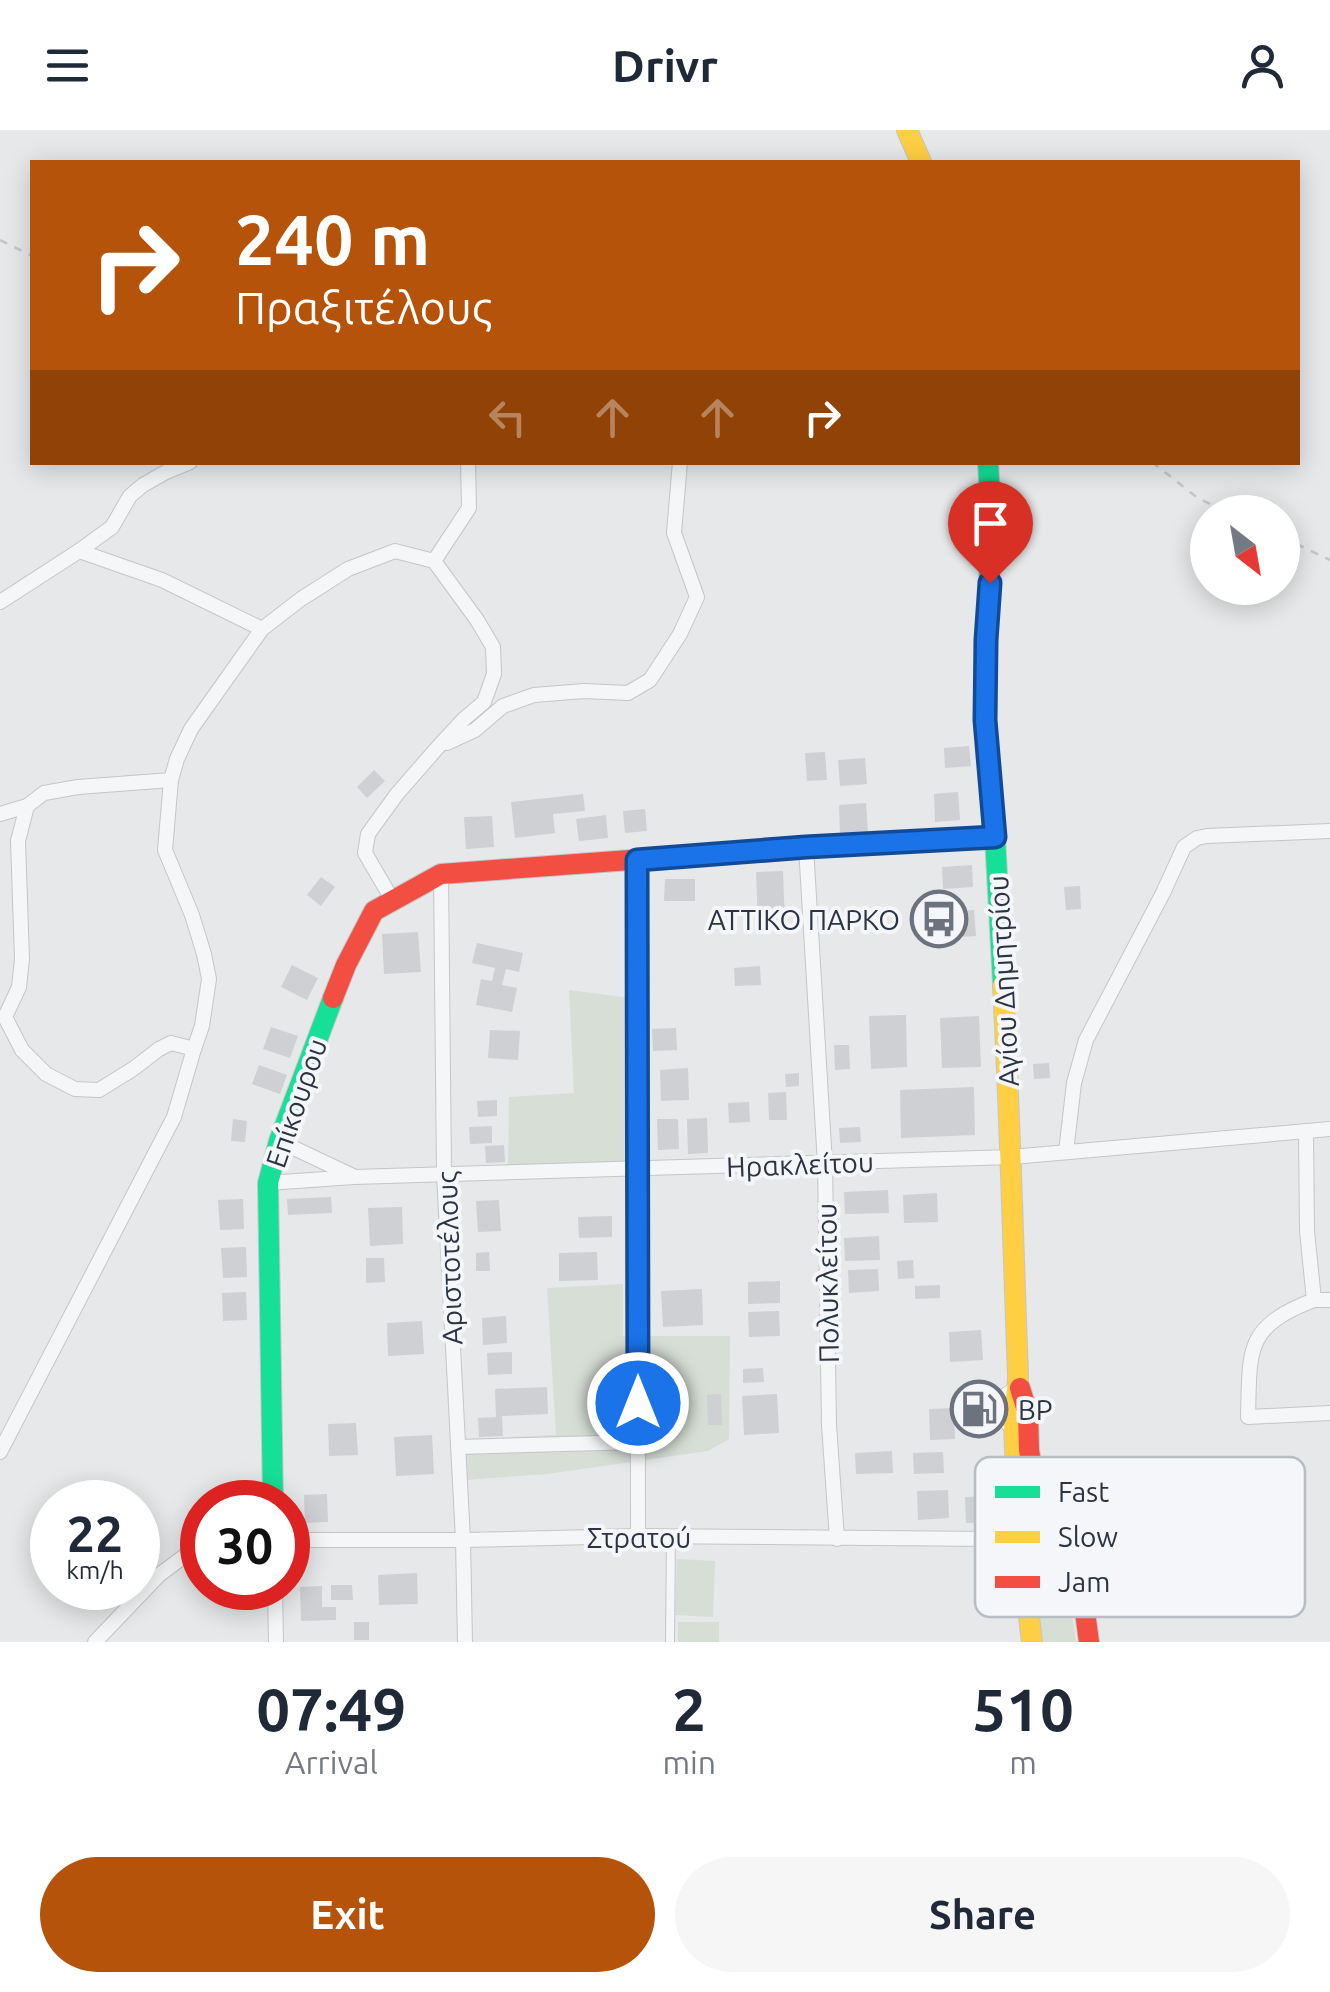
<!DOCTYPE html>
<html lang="en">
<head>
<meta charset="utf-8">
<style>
	body { margin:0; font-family:Ubuntu,sans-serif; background:#f6f6f7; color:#1f2937; height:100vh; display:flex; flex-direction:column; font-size:38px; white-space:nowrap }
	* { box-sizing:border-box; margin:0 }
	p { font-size:32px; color:#747a83 }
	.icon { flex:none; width:55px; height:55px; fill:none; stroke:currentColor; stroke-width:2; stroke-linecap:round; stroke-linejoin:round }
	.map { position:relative; height:1512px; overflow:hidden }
	.panel { display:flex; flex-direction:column; background:#fff; flex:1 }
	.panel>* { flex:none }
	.top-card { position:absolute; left:30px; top:30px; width:1270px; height:305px; border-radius:0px; box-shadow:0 5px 25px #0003; background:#b45309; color:#fff; overflow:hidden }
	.needle { width:65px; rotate:149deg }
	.tools { position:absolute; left:1190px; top:365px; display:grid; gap:20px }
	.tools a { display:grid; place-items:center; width:110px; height:110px; border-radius:50%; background:#fff; box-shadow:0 5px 25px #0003; font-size:50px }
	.speed { position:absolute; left:30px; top:1350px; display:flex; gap:20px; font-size:50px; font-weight:700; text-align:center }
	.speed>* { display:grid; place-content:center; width:130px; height:130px; border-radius:50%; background:#fff; box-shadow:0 5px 25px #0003; line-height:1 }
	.speed small { font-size:25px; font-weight:400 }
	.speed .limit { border:15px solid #d22; background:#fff; color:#111 }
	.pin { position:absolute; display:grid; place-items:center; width:85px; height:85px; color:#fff; margin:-102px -42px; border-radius:50% 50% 50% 0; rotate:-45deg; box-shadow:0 0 10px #0007 }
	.pin .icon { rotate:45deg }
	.me { position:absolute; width:110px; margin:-55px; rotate:0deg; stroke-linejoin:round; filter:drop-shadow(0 0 8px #0008) }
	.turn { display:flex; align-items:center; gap:35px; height:210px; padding:0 40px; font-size:45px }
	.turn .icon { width:130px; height:130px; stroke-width:2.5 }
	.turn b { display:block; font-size:70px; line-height:85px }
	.lanes { display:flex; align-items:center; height:95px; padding:0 40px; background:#0003; justify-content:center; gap:50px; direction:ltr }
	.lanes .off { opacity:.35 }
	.eta { display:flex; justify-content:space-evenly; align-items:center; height:170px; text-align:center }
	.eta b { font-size:60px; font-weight:700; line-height:70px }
	.cta { display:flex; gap:20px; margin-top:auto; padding:20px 40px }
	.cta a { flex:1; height:115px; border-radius:60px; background:#b45309; color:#fff; font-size:40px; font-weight:700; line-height:115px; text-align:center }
	.cta a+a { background:#f6f6f7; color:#1f2937 }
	header { display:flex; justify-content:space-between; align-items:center; height:130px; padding:0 40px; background:#fff; font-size:45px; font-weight:700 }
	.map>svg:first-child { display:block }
	.green { fill:#d6ded6 }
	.building { fill:#ced0d3 }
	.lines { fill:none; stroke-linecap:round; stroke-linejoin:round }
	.lane-casing { stroke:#c4c6c8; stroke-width:10 }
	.street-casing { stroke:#c4c6c8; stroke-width:16 }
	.fast-casing { stroke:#c4c6c8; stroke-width:22 }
	.slow-casing { stroke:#c4c6c8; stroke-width:22 }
	.jam-casing { stroke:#c4c6c8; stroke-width:22 }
	.path { stroke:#c5c6ca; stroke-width:2.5; stroke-dasharray:8 8; stroke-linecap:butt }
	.lane { stroke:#f5f6f7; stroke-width:8 }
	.street { stroke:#f5f6f7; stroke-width:14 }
	.fast { stroke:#16e098; stroke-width:20 }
	.slow { stroke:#ffcf43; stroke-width:20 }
	.jam { stroke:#f24e42; stroke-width:20 }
	.route-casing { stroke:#114b97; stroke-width:25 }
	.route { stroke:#1a73e8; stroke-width:18 }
	.labels { text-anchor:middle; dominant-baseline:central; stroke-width:8; stroke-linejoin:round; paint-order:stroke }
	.poi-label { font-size:28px; fill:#2b3445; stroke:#f4f6f9; text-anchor:end }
	.street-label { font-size:28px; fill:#2b3445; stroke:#f4f6f9 }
	.key { fill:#f4f6f9; stroke:#b8bcc3; stroke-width:2.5 }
	.key-label { font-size:28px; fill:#2b3445 }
</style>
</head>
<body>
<header><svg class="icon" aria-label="menu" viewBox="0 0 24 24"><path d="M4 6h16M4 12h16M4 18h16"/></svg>Drivr<svg class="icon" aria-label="person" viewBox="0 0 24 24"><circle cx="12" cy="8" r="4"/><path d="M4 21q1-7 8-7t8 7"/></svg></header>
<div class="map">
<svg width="1330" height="1512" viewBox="0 0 1330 1512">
	<rect width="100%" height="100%" fill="#e6e8ea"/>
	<g class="green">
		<path d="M569 860 630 868V1043L567 1048V1033L508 1037 509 967 574 963Z"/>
		<path d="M623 1154V1206H730L729 1309 708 1321 547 1344 452 1351 450 1310 556 1305 547 1158Z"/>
		<path d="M1024 1364 1060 1431 1067 1452 1076 1512H1040Z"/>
		<path d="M677 1429 715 1431 713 1487 675 1485Z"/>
		<rect x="678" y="1492" width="41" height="20"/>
	</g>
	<g class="building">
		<path d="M969 616 971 636 945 638 944 618Z"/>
		<path d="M825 622 827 650 807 651 805 623Z"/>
		<path d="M865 628 867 654 840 656 838 630Z"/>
		<path d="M374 640 385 651 367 668 357 657Z"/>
		<path d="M958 662 960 690 935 692 934 664Z"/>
		<path d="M583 664 585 681 553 684 555 703 515 708 511 672Z"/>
		<path d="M866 673 868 702 840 704 839 675Z"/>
		<path d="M645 679 647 701 625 703 623 681Z"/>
		<path d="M606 685 608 708 579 711 576 689Z"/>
		<path d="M492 686 494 717 466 719 464 687Z"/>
		<path d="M972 735 973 757 943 759 942 737Z"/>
		<path d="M783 741 785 795 758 796 756 742Z"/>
		<path d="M321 747 335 757 321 776 307 765Z"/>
		<path d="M665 749H695V771H664Z"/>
		<path d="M1080 756 1081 779 1066 780 1064 757Z"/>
		<path d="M974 780 976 806 947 808 945 782Z"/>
		<path d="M418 802 421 842 384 844 382 804Z"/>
		<path d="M477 813 523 823 519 842 506 839 502 855 517 858 512 882 476 875 481 849 492 851 495 838 472 833Z"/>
		<path d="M292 835 318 848 307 870 281 857Z"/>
		<path d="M760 836 761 855 735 856 734 838Z"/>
		<path d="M906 885 907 937 871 939 869 886Z"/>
		<path d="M979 886 981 937 942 938 940 888Z"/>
		<path d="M271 897 298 906 290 928 263 919Z"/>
		<path d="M676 898 677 920 653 921 652 899Z"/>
		<path d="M490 900 520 901 518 930 488 928Z"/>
		<path d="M834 915H849L850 939 835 940Z"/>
		<path d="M1049 933 1050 948 1034 949 1033 934Z"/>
		<path d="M259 935 287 945 280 964 252 954Z"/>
		<path d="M688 938 689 970 661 971 660 940Z"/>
		<path d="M799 943V956L786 957 785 944Z"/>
		<path d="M974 957 975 1005 901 1008 900 960Z"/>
		<path d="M786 962 787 990H769L768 963Z"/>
		<path d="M497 970V986L478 987 477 971Z"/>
		<path d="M749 972 750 992 729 993 728 973Z"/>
		<path d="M707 988 708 1023 688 1024 687 989Z"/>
		<path d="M233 989 247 991 245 1012 231 1011Z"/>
		<path d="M657 989H678L679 1019 658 1020Z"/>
		<path d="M492 996V1013L470 1014 469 997Z"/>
		<path d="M860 997 861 1012 840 1013 839 998Z"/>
		<path d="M504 1015 505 1032 486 1033 485 1016Z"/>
		<path d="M888 1060 889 1083 845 1084 844 1062Z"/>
		<path d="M937 1063 938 1092 904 1093 903 1065Z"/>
		<path d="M331 1067 332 1083 288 1085 287 1069Z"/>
		<path d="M243 1069 244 1099 220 1100 218 1070Z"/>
		<path d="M499 1070 501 1101 478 1102 476 1071Z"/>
		<path d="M402 1077 403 1114 370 1116 368 1078Z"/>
		<path d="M612 1086V1107L579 1108 578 1087Z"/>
		<path d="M879 1106 880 1130 845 1131 844 1108Z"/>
		<path d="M246 1117 247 1147 223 1148 221 1118Z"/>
		<path d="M489 1122 490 1141H476V1123Z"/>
		<path d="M597 1122 598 1150 559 1151V1123Z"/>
		<path d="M366 1128H384L385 1152 366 1153Z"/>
		<path d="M913 1130 914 1148 898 1149 897 1131Z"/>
		<path d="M878 1139 879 1161 849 1163 848 1140Z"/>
		<path d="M780 1151V1173L748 1174V1152Z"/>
		<path d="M940 1155V1168L915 1169V1156Z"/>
		<path d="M702 1159 703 1195 663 1197 661 1161Z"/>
		<path d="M246 1162 247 1190 223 1191 222 1163Z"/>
		<path d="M779 1181 780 1206 749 1207 748 1182Z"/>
		<path d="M506 1186 507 1213 483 1215 482 1188Z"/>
		<path d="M422 1191 424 1224 388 1226 387 1193Z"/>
		<path d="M981 1200 983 1230 950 1232 949 1202Z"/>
		<path d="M512 1222V1244L488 1245 487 1223Z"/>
		<path d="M763 1238 764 1252 743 1253V1239Z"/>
		<path d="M547 1257 548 1284 502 1286 503 1306 479 1307 478 1288 496 1287 495 1259Z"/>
		<path d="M721 1264 722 1295H708L707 1265Z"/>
		<path d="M777 1264 779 1303 744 1305 742 1266Z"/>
		<path d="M996 1274V1291L974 1293 973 1275Z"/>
		<path d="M954 1278 955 1309 930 1310 929 1279Z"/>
		<path d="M356 1293 358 1325 329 1326 328 1294Z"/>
		<path d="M432 1305 434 1344 396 1346 394 1307Z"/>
		<path d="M892 1321 893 1343 856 1344 855 1323Z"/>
		<path d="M943 1322 944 1343 914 1344 913 1323Z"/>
		<path d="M948 1360 949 1388 918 1390 917 1361Z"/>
		<path d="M327 1364 328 1392 305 1393 304 1365Z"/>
		<path d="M995 1366 996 1392 966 1393 965 1367Z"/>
		<path d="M417 1443 418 1474 379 1475 378 1445Z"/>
		<path d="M331 1455H352L353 1470H331Z"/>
		<path d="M322 1456V1477H336V1490L301 1491 300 1457Z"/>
		<rect x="354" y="1492" width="15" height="18"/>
	</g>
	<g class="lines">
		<g class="lane-casing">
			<g id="lane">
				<path d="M1010 1300 998 1288 997 1267 1013 1257"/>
				<path d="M670 1512 671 1407"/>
			</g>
		</g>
		<g class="street-casing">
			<g id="street">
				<path d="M190 332 166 342 143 355 130 366 112 397 79 421 162 450 262 499"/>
				<path d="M434 431 469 378 468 332"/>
				<path d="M0 472 79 421"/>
				<path d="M447 613 475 600 503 576 534 565 584 561 628 563 650 550 680 504 697 467 674 403 680 332"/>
				<path d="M0 684 27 676"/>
				<path d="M806 717 825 1034 829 1295 837 1409"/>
				<path d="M637 730 638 1406"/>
				<path d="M441 744 444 1044 463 1410 465 1512"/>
				<path d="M194 919 202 896 209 849 204 824 192 785 165 720 171 650 177 629 191 599 262 499 301 469 348 439 395 421 434 431 477 490 493 517 494 544 484 572 464 589 438 617 397 664 368 704 365 723 393 771"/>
				<path d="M1306 1001 1307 1101 1314 1170C1244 1197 1250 1220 1248 1287L1330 1283"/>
				<path d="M279 1011 353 1046"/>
				<path d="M1066 1022 1074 953 1086 910 1163 763 1184 717 1197 708 1207 706 1330 701"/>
				<path d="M268 1053 354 1047 1012 1027 1330 999"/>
				<path d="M1314 1170H1330"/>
				<path d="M458 1317 638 1312"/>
				<path d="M0 1322 174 987 194 919 171 913 159 919 133 939 99 960 75 959 46 944 22 920 5 887 19 857 22 829 18 711 27 676 44 663 78 657 171 650"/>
				<path d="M288 1410H463L638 1406 990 1409"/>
				<path d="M275 1458 276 1512"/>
				<path d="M95 1512 159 1445 202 1413"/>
			</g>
		</g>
		<g class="fast-casing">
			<g id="fast">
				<path d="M988 332 991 384 985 590 995 707 1003 855"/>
				<path d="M273 1372 268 1053 279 1011 333 868"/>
			</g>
		</g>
		<g class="slow-casing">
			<g id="slow">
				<path d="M907 0 921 32"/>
				<path d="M1003 855C1010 985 1013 1115 1018 1245 1018 1261 1014 1276 1014 1291 1016 1365 1023 1439 1032 1512"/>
			</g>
		</g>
		<g class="jam-casing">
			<g id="jam">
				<path d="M333 868 346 835 374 781 441 744 806 717 995 707"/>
				<path d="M1020 1258 1028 1284 1029 1320 1034 1351 1045 1380 1077 1444 1083 1467 1089 1512"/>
			</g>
		</g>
		<g class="path">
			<path d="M0 110 32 126"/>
			<path d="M1152 332 1199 369 1229 382"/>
			<path d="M1282 407 1330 430"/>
		</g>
		<use href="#lane" class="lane"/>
		<use href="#street" class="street"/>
		<use href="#fast" class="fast"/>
		<use href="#slow" class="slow"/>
		<use href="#jam" class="jam"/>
	</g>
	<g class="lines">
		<g class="route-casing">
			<path id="route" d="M638 1273 637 730 806 717 995 707 985 590 986 510 990 453"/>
		</g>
		<use href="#route" class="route"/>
	</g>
	<defs>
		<g id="bus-ring" transform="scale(2.875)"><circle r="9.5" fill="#f4f6f9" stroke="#6c737f" stroke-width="1.5"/><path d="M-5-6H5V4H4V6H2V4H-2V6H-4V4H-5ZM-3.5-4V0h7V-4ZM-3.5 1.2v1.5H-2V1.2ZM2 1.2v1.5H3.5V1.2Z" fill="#6c737f"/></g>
		<g id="fuel-ring" transform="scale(2.875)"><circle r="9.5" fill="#f4f6f9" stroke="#6c737f" stroke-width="1.5"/><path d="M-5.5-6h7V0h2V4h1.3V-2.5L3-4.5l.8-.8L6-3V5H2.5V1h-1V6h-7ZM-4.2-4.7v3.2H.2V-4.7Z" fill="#6c737f"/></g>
	</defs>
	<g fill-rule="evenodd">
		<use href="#bus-ring" x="939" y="789"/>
		<use href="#fuel-ring" x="979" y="1279"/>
	</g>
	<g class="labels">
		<g class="poi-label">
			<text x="900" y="789">ΑΤΤΙΚΟ ΠΑΡΚΟ</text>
			<text x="1018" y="1279" text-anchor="start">BP</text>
		</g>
		<g class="street-label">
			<text transform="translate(1003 851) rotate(-93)">Αγίου Δημητρίου</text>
			<text transform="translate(296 973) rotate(-71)">Επίκουρου</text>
			<text transform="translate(800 1034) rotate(-2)">Ηρακλείτου</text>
			<text transform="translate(449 1128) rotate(-92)">Αριστοτέλους</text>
			<text transform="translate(827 1153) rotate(-91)">Πολυκλείτου</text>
			<text x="639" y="1407">Στρατού</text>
		</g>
	</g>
	<rect x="975" y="1327" width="330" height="160" rx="15" class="key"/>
	<rect x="995" y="1356" width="45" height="12" fill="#16e098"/>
	<rect x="995" y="1401" width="45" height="12" fill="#ffcf43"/>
	<rect x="995" y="1446" width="45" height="12" fill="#f24e42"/>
	<g class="key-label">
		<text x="1058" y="1372">Fast</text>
		<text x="1058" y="1417">Slow</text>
		<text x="1058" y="1462">Jam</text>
	</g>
</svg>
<div class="tools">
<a><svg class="needle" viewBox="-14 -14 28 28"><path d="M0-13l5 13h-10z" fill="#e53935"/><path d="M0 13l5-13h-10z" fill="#747a83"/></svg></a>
</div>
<div class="speed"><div>22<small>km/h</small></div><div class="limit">30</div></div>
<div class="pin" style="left:990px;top:453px;background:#d93025"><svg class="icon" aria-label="arrive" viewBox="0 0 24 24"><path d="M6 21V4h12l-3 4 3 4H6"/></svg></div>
<svg class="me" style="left:638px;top:1273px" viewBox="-20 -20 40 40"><circle r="17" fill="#1a73e8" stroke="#fff" stroke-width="3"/><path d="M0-11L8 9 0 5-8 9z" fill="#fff"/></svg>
<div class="top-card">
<div class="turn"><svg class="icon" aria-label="right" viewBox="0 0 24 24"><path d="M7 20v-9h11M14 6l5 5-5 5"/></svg><div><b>240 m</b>Πραξιτέλους</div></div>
<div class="lanes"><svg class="icon off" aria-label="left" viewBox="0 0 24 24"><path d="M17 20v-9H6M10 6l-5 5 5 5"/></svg><svg class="icon off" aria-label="ahead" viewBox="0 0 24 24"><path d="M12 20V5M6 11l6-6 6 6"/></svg><svg class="icon off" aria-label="ahead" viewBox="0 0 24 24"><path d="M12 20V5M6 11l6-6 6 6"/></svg><svg class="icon" aria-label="right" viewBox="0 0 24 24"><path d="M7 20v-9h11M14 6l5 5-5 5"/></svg></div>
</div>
</div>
<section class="panel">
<div class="eta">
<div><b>07:49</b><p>Arrival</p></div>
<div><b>2</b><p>min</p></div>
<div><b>510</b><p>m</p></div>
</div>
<div class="cta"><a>Exit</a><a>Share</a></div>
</section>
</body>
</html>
